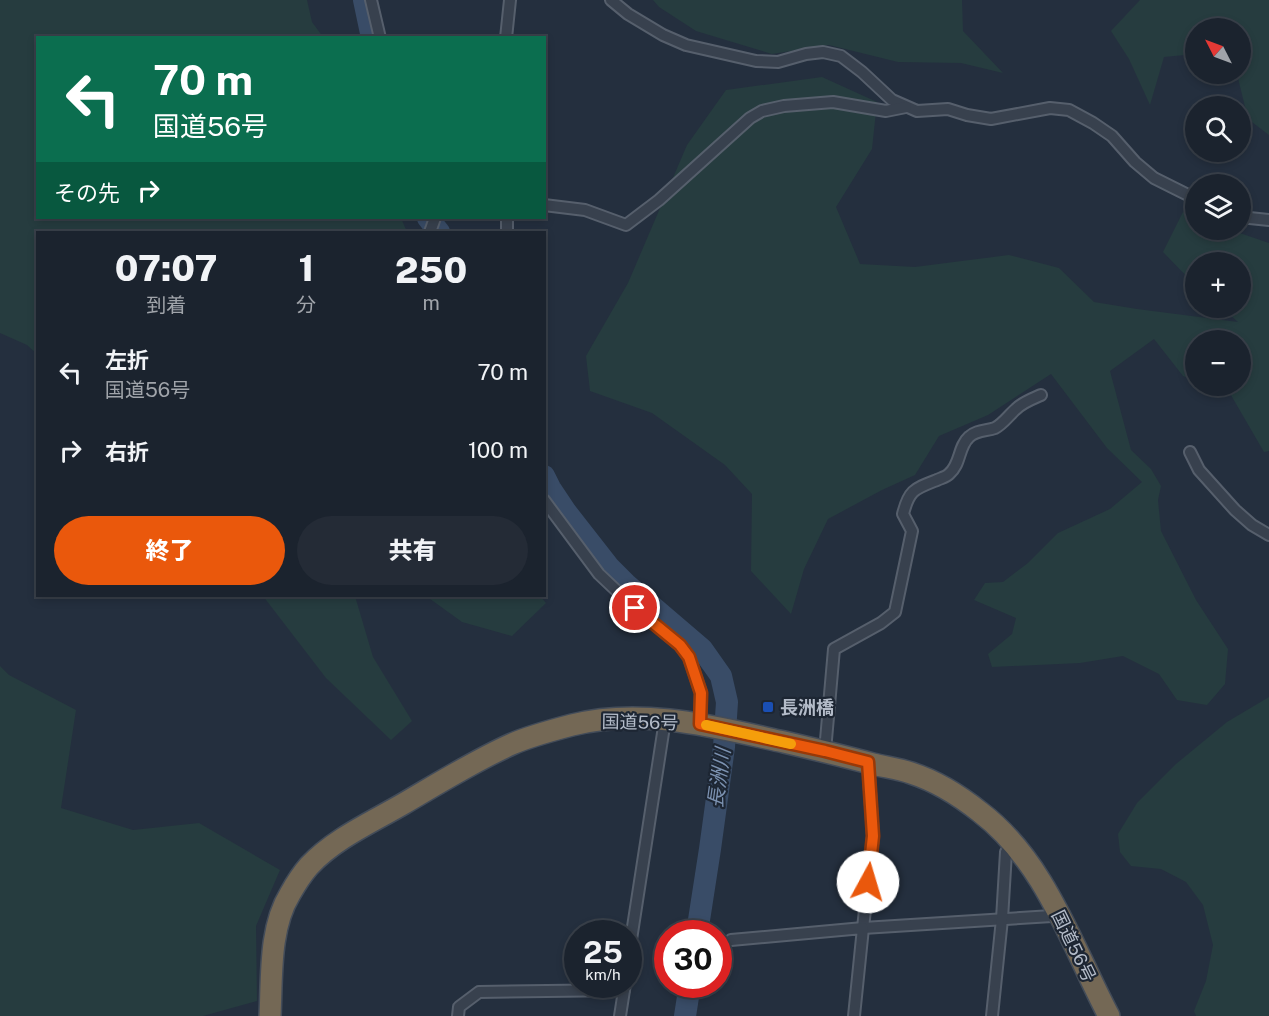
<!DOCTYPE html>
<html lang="ja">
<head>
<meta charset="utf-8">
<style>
	body { margin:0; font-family:"Public Sans","Noto Sans JP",sans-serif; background:#242b36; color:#f1f3f6; height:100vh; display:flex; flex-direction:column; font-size:22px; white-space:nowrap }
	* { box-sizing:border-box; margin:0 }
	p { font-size:20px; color:#a0a4aa }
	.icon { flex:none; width:33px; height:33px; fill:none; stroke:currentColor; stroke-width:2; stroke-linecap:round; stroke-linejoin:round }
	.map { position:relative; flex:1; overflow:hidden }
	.sheet { position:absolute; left:36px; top:231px; width:510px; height:366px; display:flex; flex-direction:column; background:#1b232e; border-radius:0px; box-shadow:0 3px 9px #0003,0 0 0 2px #39404a }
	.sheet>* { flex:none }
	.guide { position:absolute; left:36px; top:36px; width:510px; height:183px; border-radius:0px; box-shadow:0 3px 9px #0003,0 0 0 2px #39404a; background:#0b6e4f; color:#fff; overflow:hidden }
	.needle { width:39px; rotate:312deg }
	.buttons { position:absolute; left:1185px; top:18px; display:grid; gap:12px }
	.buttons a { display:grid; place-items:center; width:66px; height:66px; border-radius:50%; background:#1b232e; box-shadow:0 3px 9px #0003,0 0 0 2px #39404a; font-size:30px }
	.speed { position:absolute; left:564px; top:920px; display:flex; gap:12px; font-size:30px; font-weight:700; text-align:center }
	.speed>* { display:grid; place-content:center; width:78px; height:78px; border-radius:50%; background:#1b232e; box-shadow:0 3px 9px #0003,0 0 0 2px #39404a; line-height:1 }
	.speed small { font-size:15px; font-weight:400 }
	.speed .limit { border:9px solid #d22; background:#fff; color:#111 }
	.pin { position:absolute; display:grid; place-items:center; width:51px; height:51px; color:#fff; margin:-26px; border:3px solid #fff; border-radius:50%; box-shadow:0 2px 6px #0007 }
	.me { position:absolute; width:66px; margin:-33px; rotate:6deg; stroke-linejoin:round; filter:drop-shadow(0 0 4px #0008) }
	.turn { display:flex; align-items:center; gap:21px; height:126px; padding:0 18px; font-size:27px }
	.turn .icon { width:78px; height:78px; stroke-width:2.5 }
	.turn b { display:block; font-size:42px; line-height:51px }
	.then { display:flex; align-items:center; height:57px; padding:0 18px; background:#0003; gap:12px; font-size:22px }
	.eta { display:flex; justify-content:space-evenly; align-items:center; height:102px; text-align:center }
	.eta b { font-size:36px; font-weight:800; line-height:42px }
	.action { display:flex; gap:12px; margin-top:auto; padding:12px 18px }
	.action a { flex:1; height:69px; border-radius:36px; background:#ea580c; color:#fff; font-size:24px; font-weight:800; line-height:69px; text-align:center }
	.action a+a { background:#242b36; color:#f1f3f6 }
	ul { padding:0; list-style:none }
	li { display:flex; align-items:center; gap:18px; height:78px; padding:0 18px }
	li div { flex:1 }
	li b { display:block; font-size:22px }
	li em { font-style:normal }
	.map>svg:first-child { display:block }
	.green { fill:#263c3f }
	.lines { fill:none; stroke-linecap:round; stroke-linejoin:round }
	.river { stroke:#394c67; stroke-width:22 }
	.street-casing { stroke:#565f6c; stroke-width:14 }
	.highway-casing { stroke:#434c59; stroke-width:24 }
	.street { stroke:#38414e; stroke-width:10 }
	.highway { stroke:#746855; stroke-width:21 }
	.route-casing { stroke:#983908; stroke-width:15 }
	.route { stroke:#ea580c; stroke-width:10 }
	.slow { stroke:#f59e0b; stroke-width:10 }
	.transit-dot { fill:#1a4fb4; stroke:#1d2633; stroke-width:2 }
	.labels { text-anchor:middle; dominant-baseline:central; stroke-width:4.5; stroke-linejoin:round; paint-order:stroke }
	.poi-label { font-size:18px; font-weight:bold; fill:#b4bcc9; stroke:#1d2633; text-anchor:start }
	.street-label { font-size:18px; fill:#b4bcc9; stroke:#1d2633 }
	.water-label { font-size:20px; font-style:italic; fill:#7c92b1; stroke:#1d2633 }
</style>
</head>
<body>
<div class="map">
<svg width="1269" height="1016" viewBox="0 0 1269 1016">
	<rect width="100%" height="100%" fill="#242f3e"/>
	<g class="green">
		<path d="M0 0H307L312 22 323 37 38 38V218H401L407 232H38L37 354 27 345 0 333Z"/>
		<path d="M653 0H962L963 31 1003 73 961 63 898 62 829 45 772 54 696 31 659 7Z"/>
		<path d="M1140 0H1269V135L1248 119 1237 74H1240V28H1196L1195 54 1164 57 1150 105 1129 59 1111 31Z"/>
		<path d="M822 77 877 102 872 149 836 207 860 264 915 267 1009 255 1059 268 1094 302 1137 309 1238 322 1222 308H1240V262H1196L1195 285 1163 252 1183 212 1195 217 1196 230H1231L1269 243V451L1264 452 1228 390 1213 386H1240V340H1196L1195 380 1183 376 1154 339 1110 371 1131 450 1151 469 1161 486 1158 500 1161 531 1196 600 1228 649 1225 684 1207 705 1177 700 1159 674 1123 656 1080 663 992 667 988 654 1012 634 1016 618 974 600 985 583 1003 582 1028 563 1058 533 1110 509 1142 482 1107 448 1051 374 988 415 939 436 915 475 882 490 828 519 804 569 791 614 751 571 752 494 725 465 652 413 590 391 586 356 628 283 687 145 726 90Z"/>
		<path d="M263 596H355L373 657 412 721 391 740 326 678Z"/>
		<path d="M426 596H540L546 603 512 636 462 622Z"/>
		<path d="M0 666 9 675 76 710 61 808 133 830 199 823 280 870 256 926 257 1001 203 1016H0Z"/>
		<path d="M1269 697V1016H1196L1194 1011 1206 981 1213 945 1203 905 1186 882 1161 869 1131 866 1120 852 1118 834 1137 803 1176 764 1227 722Z"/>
	</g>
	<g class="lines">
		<g class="river">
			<path d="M364 0 372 38"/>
			<path d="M428 218 439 232"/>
			<path d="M544 476 550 488 566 512 609 567 626 584 702 649 721 676 727 702 724 747 710 849 697 933"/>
			<path d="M685 1016 690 984"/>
		</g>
		<g class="street-casing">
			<g id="street">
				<path d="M371 0 380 38"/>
				<path d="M611 0 628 14 663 35 686 45 756 61 778 62 806 54 823 52 841 56 862 72 892 100 917 111 948 109 967 115 991 119 1050 108 1069 110 1093 123 1112 136 1135 162 1154 178 1196 199"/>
				<path d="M506 38 510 0"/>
				<path d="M544 205 585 210 626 225 659 200 750 118 762 111 784 106 833 102 886 111 906 107"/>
				<path d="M1240 217 1269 220"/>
				<path d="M507 218V232"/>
				<path d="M430 232 435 218"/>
				<path d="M1190 452 1199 470 1235 510 1252 525 1269 535"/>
				<path d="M544 500 599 574 635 608 680 645 689 657 701 693 700 724"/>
				<path d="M825 751 834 649 881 623 895 612 912 531 903 514C909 490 914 489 937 480 941 478 946 477 949 474 961 464 958 447 969 437 976 430 987 431 995 428 1003 424 1009 415 1016 409 1023 402 1032 399 1041 395"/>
				<path d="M868 762 873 836 863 928 1052 916 1057 911"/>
				<path d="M731 940 863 928 854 1016"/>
				<path d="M628 959 665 720"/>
				<path d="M458 1016 459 1007 479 992 624 990"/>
				<path d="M620 1016 625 984"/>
				<path d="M992 1016 1002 919 1006 852 1013 843"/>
			</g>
		</g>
		<g class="highway-casing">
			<path id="highway" d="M270 1016C272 977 269 928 290 894 295 885 302 874 309 866 334 839 372 822 403 804 439 783 474 761 512 744 530 736 553 730 572 725 642 707 716 727 784 742 814 749 843 756 873 764 885 767 899 769 911 773 936 781 960 796 980 812 1045 861 1072 946 1109 1016"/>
		</g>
		<use href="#street" class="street"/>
		<use href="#highway" class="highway"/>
	</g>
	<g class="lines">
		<g class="route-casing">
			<path id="route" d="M635 608 680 645 689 657 701 693 700 724 825 751 868 762 873 836 868 882"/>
		</g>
		<use href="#route" class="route"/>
		<path class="slow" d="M706 725 791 744"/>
	</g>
	<rect class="transit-dot" x="762" y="701" width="12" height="12" rx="3"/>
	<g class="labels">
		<g class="poi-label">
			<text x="780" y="707">長洲橋</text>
		</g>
		<g class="street-label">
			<text transform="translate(640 722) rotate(1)">国道56号</text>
			<text transform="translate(1074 946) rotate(64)">国道56号</text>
		</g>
		<g class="water-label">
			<text transform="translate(719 778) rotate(-82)">長洲川</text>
		</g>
	</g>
</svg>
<div class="buttons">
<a><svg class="needle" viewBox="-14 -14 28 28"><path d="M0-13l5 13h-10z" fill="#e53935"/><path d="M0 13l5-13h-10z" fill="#a0a4aa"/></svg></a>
<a><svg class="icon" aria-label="search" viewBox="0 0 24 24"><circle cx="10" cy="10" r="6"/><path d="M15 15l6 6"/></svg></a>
<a><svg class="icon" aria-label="layers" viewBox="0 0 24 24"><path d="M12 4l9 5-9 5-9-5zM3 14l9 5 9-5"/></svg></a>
<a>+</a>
<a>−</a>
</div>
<div class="speed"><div>25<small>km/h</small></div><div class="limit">30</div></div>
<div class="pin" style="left:635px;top:608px;background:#d93025"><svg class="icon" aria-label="arrive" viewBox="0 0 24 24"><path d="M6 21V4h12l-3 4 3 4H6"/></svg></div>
<svg class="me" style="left:868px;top:882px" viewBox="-20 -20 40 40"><circle r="19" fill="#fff"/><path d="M0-13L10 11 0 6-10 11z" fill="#ea580c"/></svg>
<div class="guide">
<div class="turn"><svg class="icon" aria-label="left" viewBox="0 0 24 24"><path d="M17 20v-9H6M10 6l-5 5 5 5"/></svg><div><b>70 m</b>国道56号</div></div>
<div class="then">その先<svg class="icon" aria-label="right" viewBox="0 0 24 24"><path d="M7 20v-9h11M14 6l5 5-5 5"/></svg></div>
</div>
<section class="sheet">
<div class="eta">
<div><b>07:07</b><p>到着</p></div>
<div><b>1</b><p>分</p></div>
<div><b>250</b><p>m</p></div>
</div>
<ul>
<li><svg class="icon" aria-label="left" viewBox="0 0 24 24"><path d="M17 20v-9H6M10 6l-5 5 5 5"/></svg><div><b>左折</b><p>国道56号</p></div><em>70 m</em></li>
<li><svg class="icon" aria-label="right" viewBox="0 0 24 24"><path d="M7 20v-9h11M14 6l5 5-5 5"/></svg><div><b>右折</b></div><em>100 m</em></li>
</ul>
<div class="action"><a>終了</a><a>共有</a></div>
</section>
</div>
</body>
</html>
